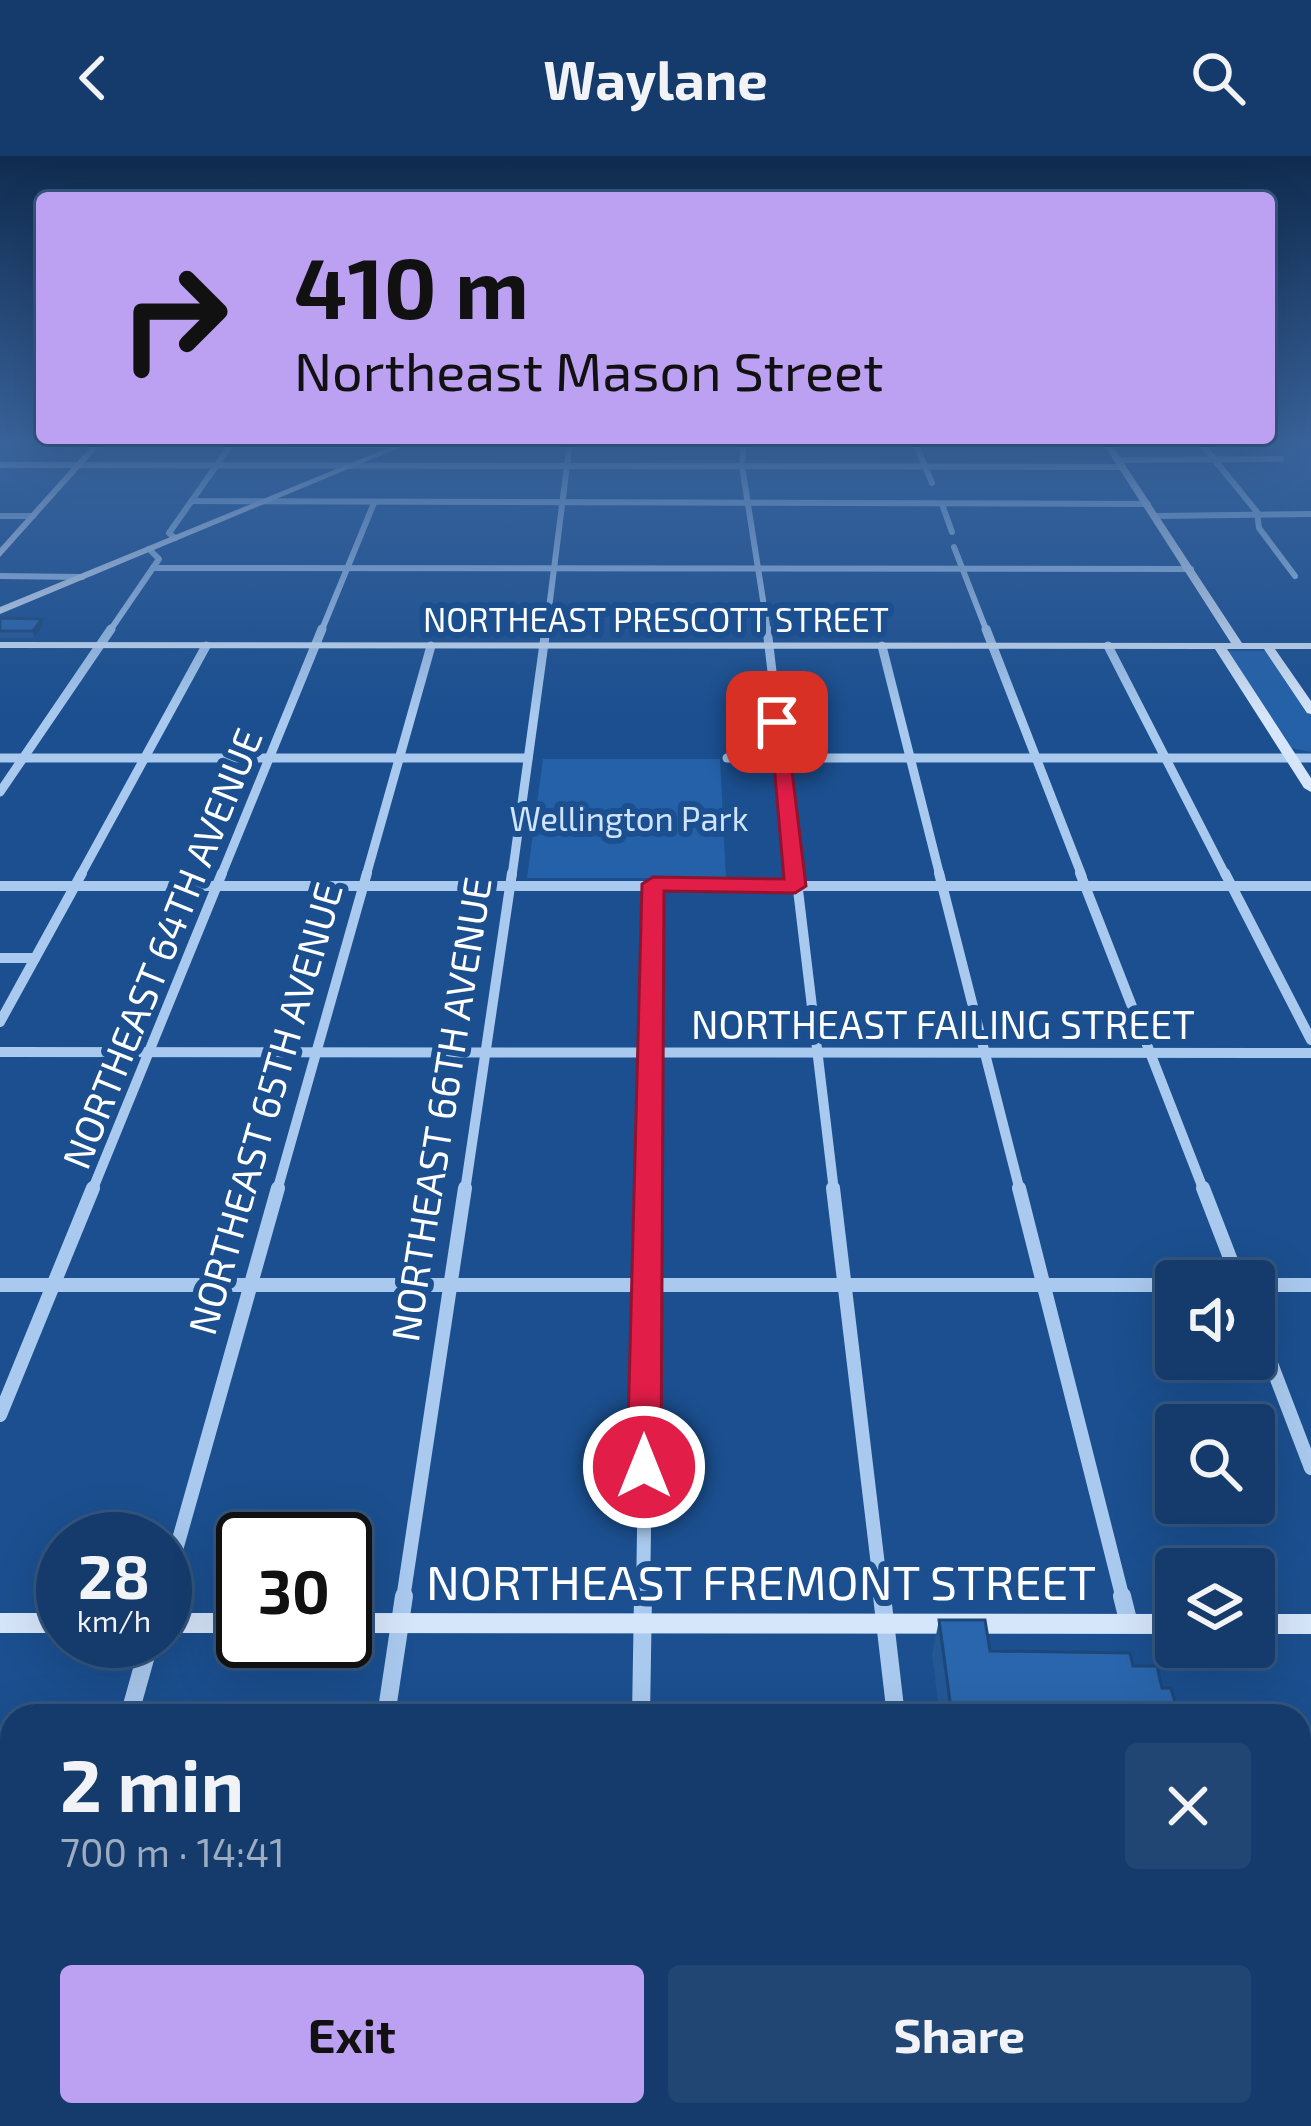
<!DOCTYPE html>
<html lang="en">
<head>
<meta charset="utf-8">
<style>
	body { margin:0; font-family:"Exo 2",sans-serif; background:#214673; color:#f1f3f6; height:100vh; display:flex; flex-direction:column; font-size:45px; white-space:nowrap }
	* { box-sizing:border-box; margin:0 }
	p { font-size:39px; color:#9dadc1 }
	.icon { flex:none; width:66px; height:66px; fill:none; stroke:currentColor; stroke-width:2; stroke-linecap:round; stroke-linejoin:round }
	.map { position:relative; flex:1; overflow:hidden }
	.sheet { position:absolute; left:0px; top:1548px; width:1311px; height:423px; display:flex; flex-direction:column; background:#143b6b; border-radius:36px 36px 0 0; box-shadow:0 12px 48px #0002,0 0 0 3px #33557e }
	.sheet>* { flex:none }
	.hud { position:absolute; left:36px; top:36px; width:1239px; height:252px; border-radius:12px; box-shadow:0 12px 48px #0002,0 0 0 3px #33557e; background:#bca0f2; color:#111; overflow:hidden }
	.controls { position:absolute; left:1155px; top:1104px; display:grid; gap:24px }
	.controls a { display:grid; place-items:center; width:120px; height:120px; border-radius:12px; background:#143b6b; box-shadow:0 12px 48px #0002,0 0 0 3px #33557e; font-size:60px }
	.speed { position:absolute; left:36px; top:1356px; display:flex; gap:24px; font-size:60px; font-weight:700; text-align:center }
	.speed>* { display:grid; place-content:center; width:156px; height:156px; border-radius:50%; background:#143b6b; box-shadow:0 12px 48px #0002,0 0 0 3px #33557e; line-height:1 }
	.speed small { font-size:30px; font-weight:400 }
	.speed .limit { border:6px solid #111; border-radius:18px; background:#fff; color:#111 }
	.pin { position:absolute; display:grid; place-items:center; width:102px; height:102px; color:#fff; margin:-51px; border-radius:24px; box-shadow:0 6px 18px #0006 }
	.me { position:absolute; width:132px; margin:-66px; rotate:0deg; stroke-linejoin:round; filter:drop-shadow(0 0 9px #0008) }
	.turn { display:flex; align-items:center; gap:42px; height:252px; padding:0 60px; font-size:54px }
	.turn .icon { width:156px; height:156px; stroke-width:2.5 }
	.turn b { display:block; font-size:84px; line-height:102px }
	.round { display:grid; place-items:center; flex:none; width:126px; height:126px; border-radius:12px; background:#214673 }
	.summary { display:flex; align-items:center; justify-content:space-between; height:204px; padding:0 60px }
	h1 { font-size:72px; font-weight:700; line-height:90px }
	.primary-button { display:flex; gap:24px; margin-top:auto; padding:24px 60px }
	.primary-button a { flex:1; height:138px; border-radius:12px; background:#bca0f2; color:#111; font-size:48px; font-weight:700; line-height:138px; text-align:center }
	.primary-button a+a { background:#214673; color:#f1f3f6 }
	header { display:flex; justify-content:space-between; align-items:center; height:156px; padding:0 60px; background:#143b6b; font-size:54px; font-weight:700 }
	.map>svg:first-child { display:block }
	.green { fill:#2461a8 }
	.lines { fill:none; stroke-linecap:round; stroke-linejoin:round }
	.street-far4 { stroke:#a9c9ee; stroke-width:6 }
	.street-far3 { stroke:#a9c9ee; stroke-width:9 }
	.street-far2 { stroke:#a9c9ee; stroke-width:10 }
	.street-far1 { stroke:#a9c9ee; stroke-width:14 }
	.street { stroke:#a9c9ee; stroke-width:18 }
	.secondary { fill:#d6e6fa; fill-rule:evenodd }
	.primary { fill:#f0f6ff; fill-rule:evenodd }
	.wall { fill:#245895 }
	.shaded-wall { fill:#1d4779 }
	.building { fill:#2a66ad; stroke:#1d4779; stroke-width:3 }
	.route { fill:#e11d48; stroke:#92132f; stroke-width:3 }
	.labels { text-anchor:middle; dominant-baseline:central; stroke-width:12; stroke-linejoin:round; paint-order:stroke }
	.far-street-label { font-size:33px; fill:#fff; stroke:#1b4f8f }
	.far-park-label { font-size:33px; fill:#cfe3fa; stroke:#1b4f8f }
	.street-label { font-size:39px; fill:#fff; stroke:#1b4f8f }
	.near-street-label { font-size:48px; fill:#fff; stroke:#1b4f8f }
</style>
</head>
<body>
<header><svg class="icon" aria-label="back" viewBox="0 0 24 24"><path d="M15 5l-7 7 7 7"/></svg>Waylane<svg class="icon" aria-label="search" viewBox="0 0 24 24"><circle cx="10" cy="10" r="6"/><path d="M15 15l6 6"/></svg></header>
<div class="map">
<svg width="1311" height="1970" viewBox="0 0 1311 1970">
	<rect width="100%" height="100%" fill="#1b4f8f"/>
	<g class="green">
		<path d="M1227 495H1268L1311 559V596L1290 592Z"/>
		<path d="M543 603H720L726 722H527Z"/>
	</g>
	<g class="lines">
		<g class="street-far4">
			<path d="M744 286 742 310 768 476"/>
			<path d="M915 286 932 327"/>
			<path d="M1200 286 1257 356 1259 372 1295 420"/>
			<path d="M233 288 398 289"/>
			<path d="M1119 304 1281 303"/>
			<path d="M0 309 1123 311"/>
			<path d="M192 345 1148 348"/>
			<path d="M942 348 952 376"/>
			<path d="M0 360H33"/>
			<path d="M1156 360 1311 358"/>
			<path d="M175 382 169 377 233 286"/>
			<path d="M954 391 987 476"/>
			<path d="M153 412 1191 413"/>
			<path d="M0 420 82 421"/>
			<path d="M109 476 159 403 149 393"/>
			<path d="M321 476 374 347"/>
			<path d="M546 476 570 286"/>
		</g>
		<g class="street-far3">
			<path d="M767 473 796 720"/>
			<path d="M986 473 1082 720"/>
			<path d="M882 490 940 720"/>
			<path d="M1108 490 1226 720"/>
			<path d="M0 602H528"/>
			<path d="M727 602H1311"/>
			<path d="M0 636 111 473"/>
			<path d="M80 720 206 490"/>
			<path d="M221 720 322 473"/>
			<path d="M366 720 431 490"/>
			<path d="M512 720 546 473"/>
		</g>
		<g class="street-far2">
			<path d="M796 717 834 1035"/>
			<path d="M939 717 1020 1035"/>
			<path d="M1080 717 1204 1035"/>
			<path d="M1225 717 1311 884"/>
			<path d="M0 730H1311"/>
			<path d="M0 802H35"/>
			<path d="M0 866 82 717"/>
			<path d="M0 896 1311 897"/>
			<path d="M92 1035 222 717"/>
			<path d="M277 1035 367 717"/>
			<path d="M465 1035 512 717"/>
			<path d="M649 1035 653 728"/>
		</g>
		<g class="street-far1">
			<path d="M833 1032 882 1443"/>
			<path d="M1019 1032 1123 1443"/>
			<path d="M1203 1032 1239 1125"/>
			<path d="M0 1129H1176"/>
			<path d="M1254 1129H1311"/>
			<path d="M1254 1163 1311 1312"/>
			<path d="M0 1259 93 1032"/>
			<path d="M165 1433 278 1032"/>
			<path d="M403 1443 465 1032"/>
			<path d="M643 1443 649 1032"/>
		</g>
		<g class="street">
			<path d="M882 1440 896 1560"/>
			<path d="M1122 1440 1129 1468"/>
			<path d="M129 1560 150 1485"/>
			<path d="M386 1560 404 1440"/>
			<path d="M641 1560 643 1440"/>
			<path d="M942 1959 943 1970"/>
			<path d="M1288 1959 1291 1970"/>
			<path d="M0 1966 769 1970"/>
		</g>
		<g class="secondary">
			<path d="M95 286H103L0 401V392Z"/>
			<path d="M402 286H413L0 458V451Z"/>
			<path d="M1102 286H1110L1242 487H1311V493H1275L1311 545V558L1307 557 1264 493H1227L1311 622V636L1304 632 1215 493 0 492V486L1231 487Z"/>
			<rect x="0" y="1457" width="63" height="20"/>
			<rect x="165" y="1457" width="78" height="20"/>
			<path d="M345 1457 1176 1458V1478L345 1477Z"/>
			<rect x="1254" y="1458" width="57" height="20"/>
		</g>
		<g class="primary">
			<path d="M1311 1830V1867L1299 1872V1835Z"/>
			<path d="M1119 1959H1167L1163 1970H1115Z"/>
		</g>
	</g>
	<g class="wall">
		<path d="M646 458H663L664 479 646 478Z"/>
		<path d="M0 462 42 463 43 469 34 482H0Z"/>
		<path d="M939 1464 990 1495 1133 1510 1179 1560H940L932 1499Z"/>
		<path d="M1215 1959H1285L1279 1970H1201Z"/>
	</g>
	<path class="shaded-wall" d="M42 463 43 469 34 482 33 475Z"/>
	<g class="building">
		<path d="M646 458H663L664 472H646Z"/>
		<path d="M0 462 42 463 33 475H0Z"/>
		<path d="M939 1464H985L990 1495 1130 1497 1133 1510H1157L1162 1532H1171L1179 1560H952Z"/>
		<path d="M1215 1959H1274L1277 1970H1202Z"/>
	</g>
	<linearGradient id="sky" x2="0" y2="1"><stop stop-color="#0f2b4f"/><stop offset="0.51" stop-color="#39639b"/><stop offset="1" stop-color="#39639b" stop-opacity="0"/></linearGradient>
	<rect width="1311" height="561" fill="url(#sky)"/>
	<path class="route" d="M770 562 786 566 806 730 795 737 664 735 661 1311 656 1320H632L627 1311 642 728 653 721 784 723Z"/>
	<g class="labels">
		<g class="far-street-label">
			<text x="656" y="463">NORTHEAST PRESCOTT STREET</text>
		</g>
		<g class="far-park-label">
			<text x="629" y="662">Wellington Park</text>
		</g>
		<g class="street-label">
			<text transform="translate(161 792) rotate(-68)">NORTHEAST 64TH AVENUE</text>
			<text x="943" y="867">NORTHEAST FAILING STREET</text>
			<text transform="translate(264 952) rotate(-74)">NORTHEAST 65TH AVENUE</text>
			<text transform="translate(440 953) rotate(-81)">NORTHEAST 66TH AVENUE</text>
		</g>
		<g class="near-street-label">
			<text x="761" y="1425">NORTHEAST FREMONT STREET</text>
		</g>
	</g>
</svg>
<div class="controls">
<a><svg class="icon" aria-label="sound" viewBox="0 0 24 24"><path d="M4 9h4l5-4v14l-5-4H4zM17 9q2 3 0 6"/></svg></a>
<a><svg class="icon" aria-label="search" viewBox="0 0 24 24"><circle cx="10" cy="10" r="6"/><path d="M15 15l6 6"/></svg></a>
<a><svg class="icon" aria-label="layers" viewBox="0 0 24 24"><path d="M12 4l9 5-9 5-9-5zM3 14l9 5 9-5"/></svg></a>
</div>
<div class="speed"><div>28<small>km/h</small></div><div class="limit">30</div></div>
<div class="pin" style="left:777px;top:566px;background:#d93025"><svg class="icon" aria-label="arrive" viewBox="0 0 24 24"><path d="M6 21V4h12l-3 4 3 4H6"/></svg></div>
<svg class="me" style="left:644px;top:1311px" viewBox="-20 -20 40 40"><circle r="17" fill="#e11d48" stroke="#fff" stroke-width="3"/><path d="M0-11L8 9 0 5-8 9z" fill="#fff"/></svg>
<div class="hud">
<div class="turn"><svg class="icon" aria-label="right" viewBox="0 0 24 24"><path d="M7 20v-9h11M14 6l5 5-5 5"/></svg><div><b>410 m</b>Northeast Mason Street</div></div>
</div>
<section class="sheet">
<div class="summary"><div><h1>2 min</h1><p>700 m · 14:41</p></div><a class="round"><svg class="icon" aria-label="close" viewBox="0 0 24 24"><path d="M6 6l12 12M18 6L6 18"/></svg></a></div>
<div class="primary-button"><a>Exit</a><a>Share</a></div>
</section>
</div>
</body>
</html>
